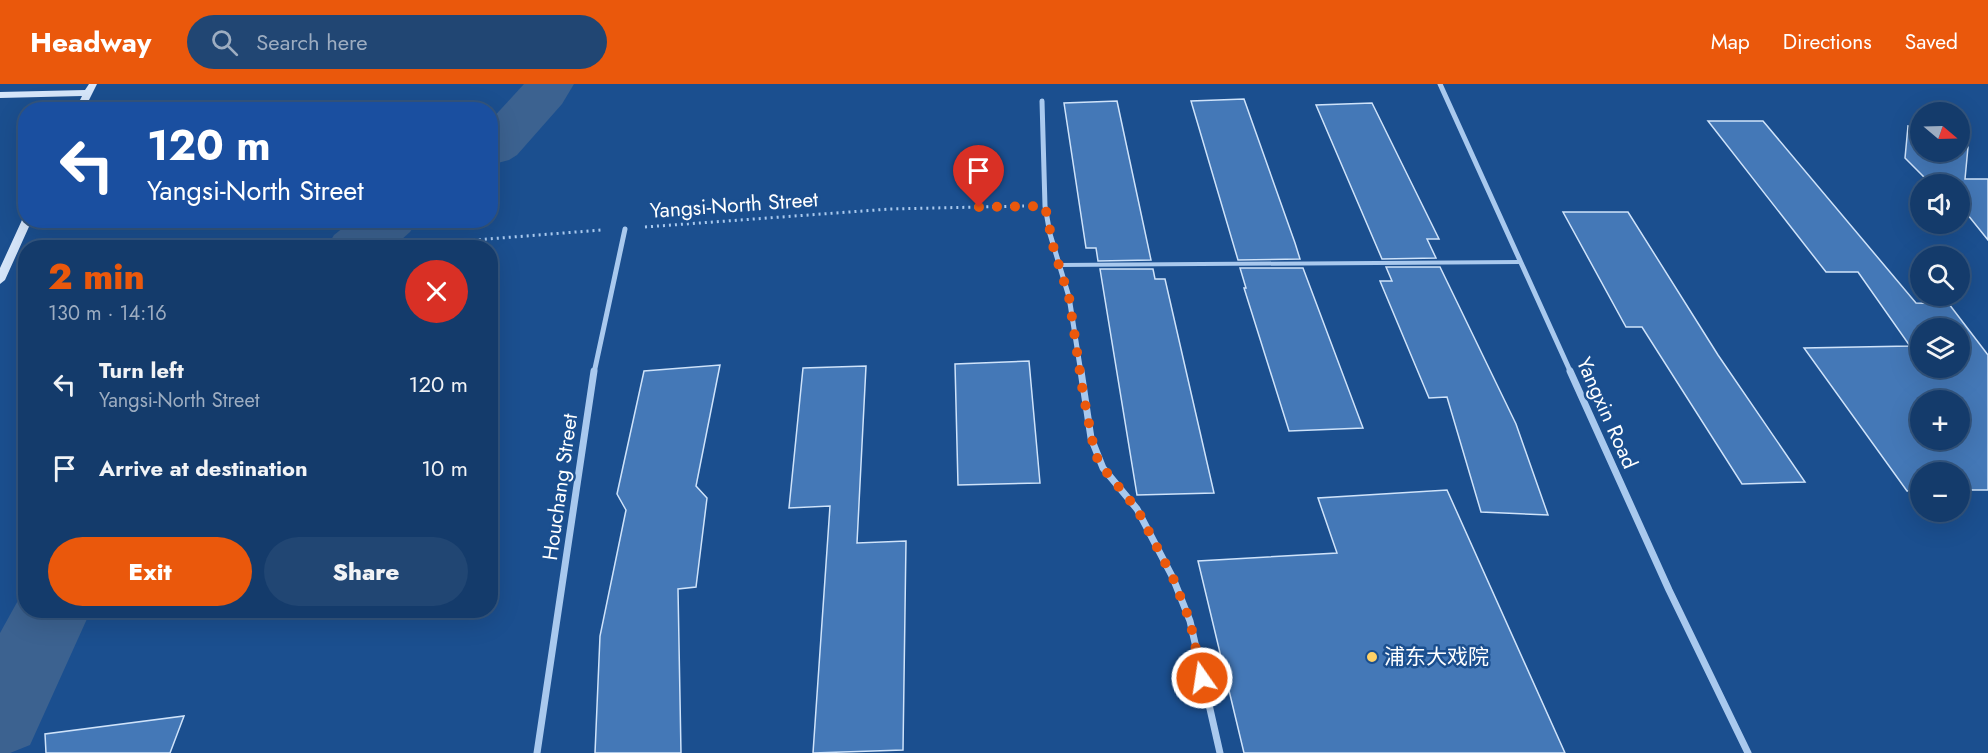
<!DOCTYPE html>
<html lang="en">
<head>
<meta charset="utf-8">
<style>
	body { margin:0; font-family:Jost,"Noto Sans SC",sans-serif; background:#214673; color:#f1f3f6; height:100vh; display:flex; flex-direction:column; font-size:22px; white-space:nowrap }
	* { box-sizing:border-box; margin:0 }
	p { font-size:20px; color:#9dadc1 }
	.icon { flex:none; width:33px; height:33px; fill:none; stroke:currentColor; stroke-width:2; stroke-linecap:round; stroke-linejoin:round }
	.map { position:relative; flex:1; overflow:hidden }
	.drawer { position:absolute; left:18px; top:156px; width:480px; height:378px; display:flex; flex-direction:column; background:#143b6b; border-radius:24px; box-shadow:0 6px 24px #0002,0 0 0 2px #33557e }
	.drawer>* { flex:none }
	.hud { position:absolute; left:18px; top:18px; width:480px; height:126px; border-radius:24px; box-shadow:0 6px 24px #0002,0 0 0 2px #33557e; background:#1a4fa0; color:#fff; overflow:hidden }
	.needle { width:39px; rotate:109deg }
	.tools { position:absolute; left:1910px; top:18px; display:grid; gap:12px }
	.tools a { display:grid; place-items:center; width:60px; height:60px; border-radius:50%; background:#143b6b; box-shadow:0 6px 24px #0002,0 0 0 2px #33557e; font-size:30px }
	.pin { position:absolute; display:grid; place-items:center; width:51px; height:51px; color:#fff; margin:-62px -26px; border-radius:50% 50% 50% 0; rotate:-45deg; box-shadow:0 0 6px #0007 }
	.pin .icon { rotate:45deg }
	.me { position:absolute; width:66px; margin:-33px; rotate:347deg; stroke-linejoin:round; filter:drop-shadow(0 0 4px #0008) }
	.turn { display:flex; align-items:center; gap:21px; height:126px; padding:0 30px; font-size:27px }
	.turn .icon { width:78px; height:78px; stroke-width:2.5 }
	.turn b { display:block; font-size:42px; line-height:51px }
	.round { display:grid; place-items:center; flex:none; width:63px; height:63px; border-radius:32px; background:#214673 }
	.overview { display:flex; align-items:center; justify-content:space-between; height:102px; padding:0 30px }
	h1 { font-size:36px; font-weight:800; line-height:45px; color:#ea580c }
	.action { display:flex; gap:12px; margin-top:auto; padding:12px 30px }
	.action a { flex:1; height:69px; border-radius:36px; background:#ea580c; color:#fff; font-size:24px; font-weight:800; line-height:69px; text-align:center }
	.action a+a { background:#214673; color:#f1f3f6 }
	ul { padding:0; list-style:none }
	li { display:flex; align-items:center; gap:18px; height:84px; padding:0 30px }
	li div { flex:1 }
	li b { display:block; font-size:22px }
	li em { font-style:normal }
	header { display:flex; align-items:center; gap:36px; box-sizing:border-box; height:84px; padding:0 30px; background:#ea580c; color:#fff }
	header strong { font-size:28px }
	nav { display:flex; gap:33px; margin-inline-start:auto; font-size:21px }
	.search { width:420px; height:54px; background:#214673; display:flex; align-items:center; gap:15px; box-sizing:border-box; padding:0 21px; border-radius:33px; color:#9dadc1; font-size:22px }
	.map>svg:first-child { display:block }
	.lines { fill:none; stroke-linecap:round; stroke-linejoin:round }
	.river { fill:#3c6290; fill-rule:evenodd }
	.building { fill:#4478b7; stroke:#cfe3fa; stroke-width:1.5; fill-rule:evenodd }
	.path { stroke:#a9c9ee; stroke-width:3; stroke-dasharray:2 4; stroke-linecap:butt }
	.lane { stroke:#a9c9ee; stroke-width:4 }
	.street-far1 { stroke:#a9c9ee; stroke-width:5 }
	.street { stroke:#a9c9ee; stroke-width:7 }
	.secondary { fill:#d6e6fa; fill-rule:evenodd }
	.route { stroke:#ea580c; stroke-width:10; stroke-dasharray:0 18 }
	.poi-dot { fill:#ffd166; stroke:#1b4f8f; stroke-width:2 }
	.labels { text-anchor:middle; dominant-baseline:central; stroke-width:5; stroke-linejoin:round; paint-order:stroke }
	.street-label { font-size:21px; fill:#fff; stroke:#1b4f8f }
	.poi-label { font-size:21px; fill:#fff; stroke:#1b4f8f; text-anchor:start }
</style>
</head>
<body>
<header>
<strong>Headway</strong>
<div class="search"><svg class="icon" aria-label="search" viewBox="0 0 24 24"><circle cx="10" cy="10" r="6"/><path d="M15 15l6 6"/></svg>Search here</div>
<nav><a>Map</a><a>Directions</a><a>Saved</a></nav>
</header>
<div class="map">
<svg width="1988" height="669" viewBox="0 0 1988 669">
	<rect width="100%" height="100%" fill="#1b4f8f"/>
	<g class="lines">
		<g class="river">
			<path d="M524 0H574L562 20 517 71 509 76 490 81V37Z"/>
			<path d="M353 136H418L410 148 392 164H326L334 151Z"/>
			<path d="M26 502V526H91L30 661 10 669H0V549Z"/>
		</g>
	</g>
	<g class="building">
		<path d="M1244 15 1295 159 1300 175 1238 176 1191 17Z"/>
		<path d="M1117 17 1151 176 1098 177 1096 164H1086L1064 19Z"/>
		<path d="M1372 19 1439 155H1427L1436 174 1382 175 1316 21Z"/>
		<path d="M1708 37H1763L1916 219 1949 220 1988 271V406H1959V388H1920V407H1907L1804 264 1910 262 1858 188H1826ZM1920 244H1959V284H1920ZM1920 316H1959V356H1920Z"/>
		<path d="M1908 42 1920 46V68H1959V60L1968 63 1965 95H1988V156L1959 120V100H1943L1940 97 1925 94 1905 74Z"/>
		<path d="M1563 128H1628L1718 271 1805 398 1742 400 1642 243H1626Z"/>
		<path d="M1386 183H1440L1516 340 1548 431 1481 428 1447 313 1429 314 1380 197H1392Z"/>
		<path d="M1240 184H1303L1363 344 1289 347 1244 204H1246Z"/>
		<path d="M1100 185H1153L1155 195H1165L1214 409 1137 411Z"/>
		<path d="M1029 277 1040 399 958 401 955 280Z"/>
		<path d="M720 281 696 402 707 414 696 503 678 505 681 669H595L600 552 626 426 617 410 644 287Z"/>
		<path d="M866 282 857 459 906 457 903 666 813 669 830 422 789 424 803 284Z"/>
		<path d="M1447 406 1565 669H1244L1198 477 1337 469 1318 414Z"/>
		<path d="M184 632 170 669H46L45 650Z"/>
	</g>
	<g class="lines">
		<g class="path">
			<path d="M645 143 890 125 1024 122"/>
			<path d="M425 160 601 146"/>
		</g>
		<path class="lane" d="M1059 181 1520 178"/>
		<g class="street-far1">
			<path d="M1440 0 1571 289"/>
			<path d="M1042 17 1045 122 1050 150 1069 213 1081 289"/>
			<path d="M594 289 625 145"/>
		</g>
		<g class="street">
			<path d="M1081 287 1091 354 1103 384 1137 425 1173 494 1190 537 1220 669"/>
			<path d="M1570 287 1669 506 1748 669"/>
			<path d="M537 669 594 287"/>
		</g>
		<g class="secondary">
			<path d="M89 0H97L84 26H75L82 12 0 14V8L85 6Z"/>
			<path d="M26 133V136H32L5 196 0 200V184L22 136Z"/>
		</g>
	</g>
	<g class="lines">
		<path class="route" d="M979 123 1045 122 1054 166 1069 213 1083 309 1095 370 1103 384 1137 425 1173 494 1190 537 1202 594"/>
	</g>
	<circle class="poi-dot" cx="1372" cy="573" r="6"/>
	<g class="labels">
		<g class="street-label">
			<text transform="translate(734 121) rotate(-4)">Yangsi-North Street</text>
			<text transform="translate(1607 329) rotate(66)">Yangxin Road</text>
			<text transform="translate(560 403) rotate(-82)">Houchang Street</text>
		</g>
		<g class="poi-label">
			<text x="1384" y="573">浦东大戏院</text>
		</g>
	</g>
</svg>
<div class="tools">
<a><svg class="needle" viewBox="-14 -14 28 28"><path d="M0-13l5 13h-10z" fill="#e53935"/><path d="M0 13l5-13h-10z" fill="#9dadc1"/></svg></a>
<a><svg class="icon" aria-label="sound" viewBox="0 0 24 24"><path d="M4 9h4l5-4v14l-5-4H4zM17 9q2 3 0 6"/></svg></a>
<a><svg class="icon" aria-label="search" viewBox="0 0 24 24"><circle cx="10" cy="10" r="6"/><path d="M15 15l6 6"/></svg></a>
<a><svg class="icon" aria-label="layers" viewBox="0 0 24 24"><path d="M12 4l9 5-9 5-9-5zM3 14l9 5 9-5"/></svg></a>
<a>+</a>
<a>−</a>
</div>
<div class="pin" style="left:979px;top:123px;background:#d93025"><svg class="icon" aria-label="arrive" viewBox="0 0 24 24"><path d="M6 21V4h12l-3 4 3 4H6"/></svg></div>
<svg class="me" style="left:1202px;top:594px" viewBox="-20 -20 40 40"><circle r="17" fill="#ea580c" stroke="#fff" stroke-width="3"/><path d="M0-11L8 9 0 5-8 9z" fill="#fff"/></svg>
<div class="hud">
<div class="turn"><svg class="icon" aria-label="left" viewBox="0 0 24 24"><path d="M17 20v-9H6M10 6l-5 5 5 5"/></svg><div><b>120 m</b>Yangsi-North Street</div></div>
</div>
<section class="drawer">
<div class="overview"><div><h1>2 min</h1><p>130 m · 14:16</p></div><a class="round" style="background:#d93025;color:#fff"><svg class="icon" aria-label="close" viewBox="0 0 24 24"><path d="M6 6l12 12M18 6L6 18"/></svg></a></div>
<ul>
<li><svg class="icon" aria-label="left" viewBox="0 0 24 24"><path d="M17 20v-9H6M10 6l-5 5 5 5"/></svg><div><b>Turn left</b><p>Yangsi-North Street</p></div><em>120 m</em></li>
<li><svg class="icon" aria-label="arrive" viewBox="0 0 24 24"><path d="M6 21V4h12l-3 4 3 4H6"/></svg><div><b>Arrive at destination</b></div><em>10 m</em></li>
</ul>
<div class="action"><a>Exit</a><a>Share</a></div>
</section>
</div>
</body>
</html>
